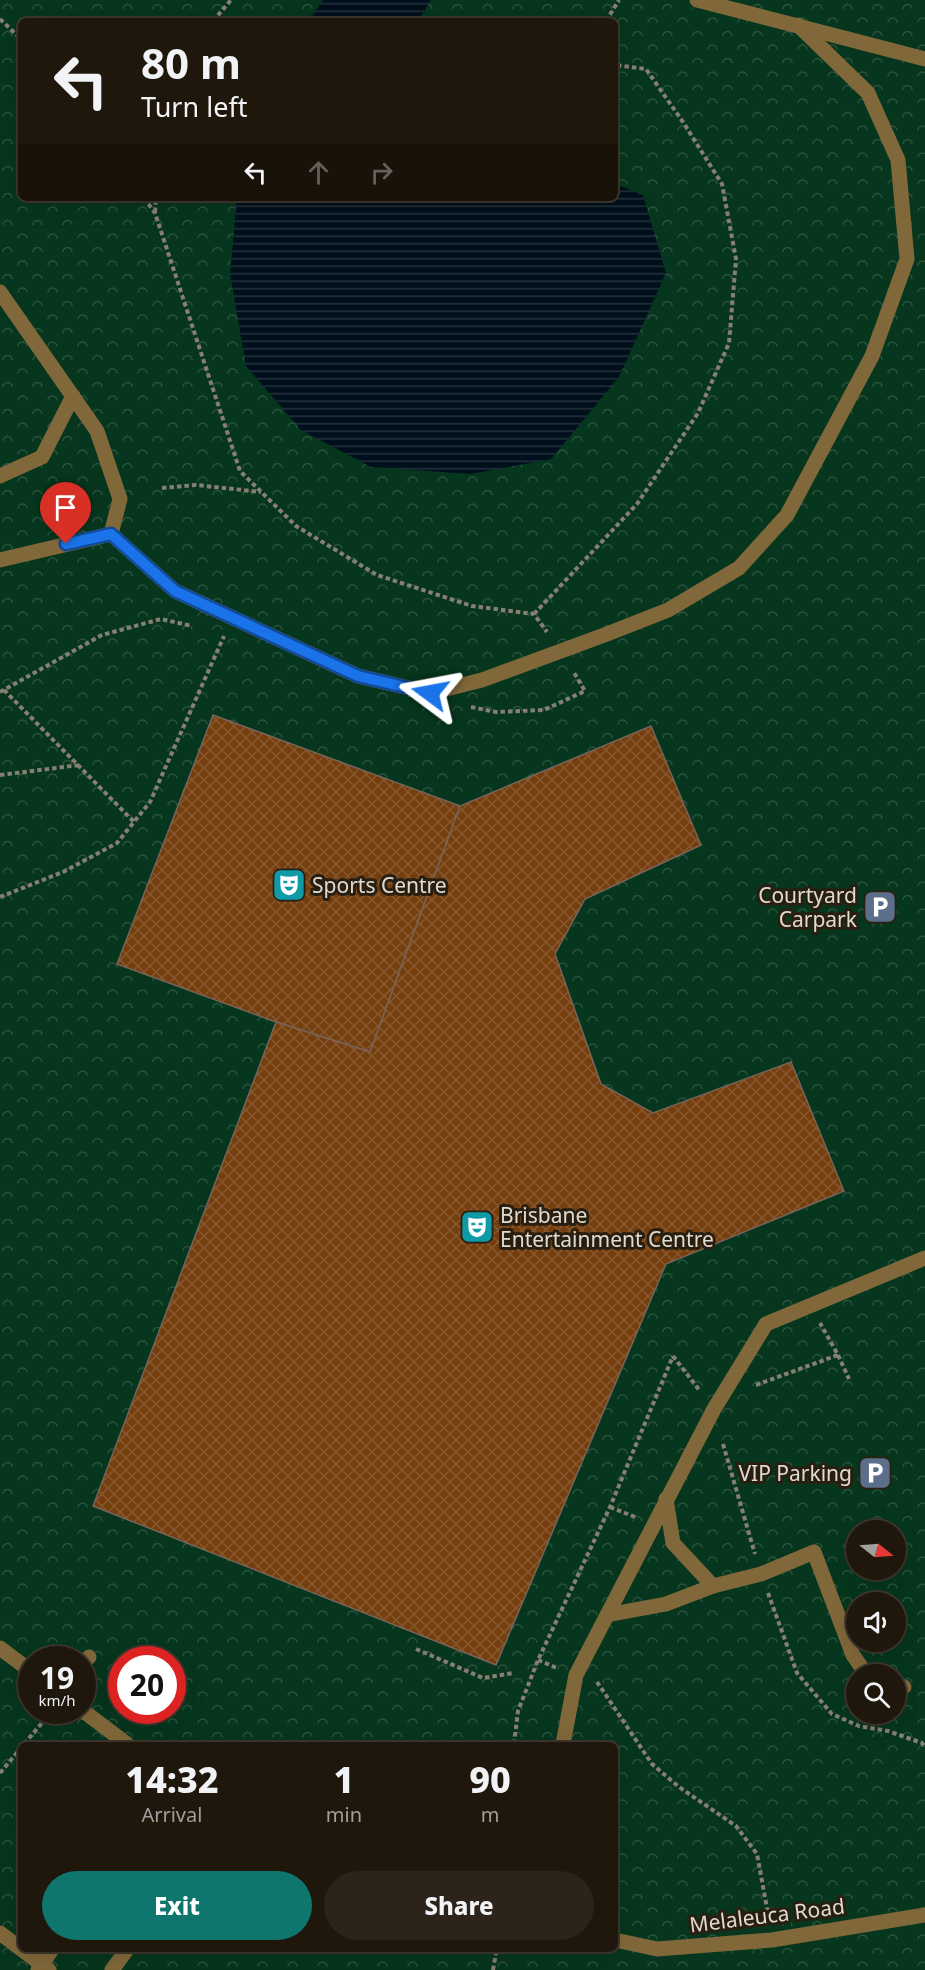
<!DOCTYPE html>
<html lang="en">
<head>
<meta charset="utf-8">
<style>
	body { margin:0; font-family:"Noto Sans",sans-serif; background:#2c241a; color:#f1f3f6; height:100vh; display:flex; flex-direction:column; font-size:22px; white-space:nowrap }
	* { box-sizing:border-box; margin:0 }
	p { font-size:20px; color:#a19f9d }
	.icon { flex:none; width:33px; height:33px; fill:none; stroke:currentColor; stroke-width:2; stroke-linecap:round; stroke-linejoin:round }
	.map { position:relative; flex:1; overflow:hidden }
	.drawer { position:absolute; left:18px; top:1742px; width:600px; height:210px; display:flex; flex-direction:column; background:#1f170c; border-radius:9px; box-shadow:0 6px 24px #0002,0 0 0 2px #3c362d }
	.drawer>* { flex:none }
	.top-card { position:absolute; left:18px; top:18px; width:600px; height:183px; border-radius:9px; box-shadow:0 6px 24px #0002,0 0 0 2px #3c362d; background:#1f170c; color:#f1f3f6; overflow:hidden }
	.needle { width:39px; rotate:107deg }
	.tools { position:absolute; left:846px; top:1520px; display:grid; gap:12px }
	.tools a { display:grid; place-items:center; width:60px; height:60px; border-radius:50%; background:#1f170c; box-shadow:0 6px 24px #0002,0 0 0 2px #3c362d; font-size:30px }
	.speed { position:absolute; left:18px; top:1646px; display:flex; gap:12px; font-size:30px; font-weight:700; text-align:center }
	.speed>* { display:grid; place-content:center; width:78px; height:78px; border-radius:50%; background:#1f170c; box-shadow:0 6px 24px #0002,0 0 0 2px #3c362d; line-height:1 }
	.speed small { font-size:15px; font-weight:400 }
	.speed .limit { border:9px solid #d22; background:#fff; color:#111 }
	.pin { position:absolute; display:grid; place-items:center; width:51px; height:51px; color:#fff; margin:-62px -26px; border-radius:50% 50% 50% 0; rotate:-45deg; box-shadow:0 0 6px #0007 }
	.pin .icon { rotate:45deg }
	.me { position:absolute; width:66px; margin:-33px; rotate:283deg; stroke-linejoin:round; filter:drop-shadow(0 0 4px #0008) }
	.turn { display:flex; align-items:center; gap:21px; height:126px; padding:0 24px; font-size:27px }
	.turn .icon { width:78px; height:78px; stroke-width:2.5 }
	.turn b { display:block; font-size:42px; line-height:51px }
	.lanes { display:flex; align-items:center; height:57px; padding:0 24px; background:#0003; justify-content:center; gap:30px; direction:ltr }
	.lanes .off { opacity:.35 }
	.eta { display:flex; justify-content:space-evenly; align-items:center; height:102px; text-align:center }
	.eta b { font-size:36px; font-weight:800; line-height:42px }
	.action { display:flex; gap:12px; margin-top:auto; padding:12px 24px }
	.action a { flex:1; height:69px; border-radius:36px; background:#0f766e; color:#fff; font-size:24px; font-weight:800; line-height:69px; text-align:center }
	.action a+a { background:#2c241a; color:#f1f3f6 }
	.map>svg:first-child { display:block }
	.park { fill:url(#park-crowns); fill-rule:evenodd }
	.water { fill:url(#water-rules) }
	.building { fill:url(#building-cross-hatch); stroke:#776458; stroke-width:1.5 }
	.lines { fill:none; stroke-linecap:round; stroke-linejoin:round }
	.path { stroke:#877f72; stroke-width:4; stroke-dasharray:4.5 3; stroke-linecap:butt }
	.minor { stroke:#81683a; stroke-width:15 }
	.route-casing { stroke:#114b97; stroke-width:15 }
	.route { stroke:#1a73e8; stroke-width:10 }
	.labels { text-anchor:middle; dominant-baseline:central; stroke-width:6; stroke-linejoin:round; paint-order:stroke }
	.poi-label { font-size:21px; fill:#e1dad0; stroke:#291f10; text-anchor:start }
	.street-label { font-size:21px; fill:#e1dad0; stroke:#291f10 }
</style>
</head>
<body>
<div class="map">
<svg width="925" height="1970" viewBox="0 0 925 1970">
	<defs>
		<pattern id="park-crowns" width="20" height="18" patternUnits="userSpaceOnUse" patternTransform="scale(1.5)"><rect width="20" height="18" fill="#06361d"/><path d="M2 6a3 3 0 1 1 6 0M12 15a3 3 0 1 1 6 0" fill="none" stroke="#2a523d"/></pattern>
		<pattern id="water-rules" width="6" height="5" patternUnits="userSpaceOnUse" patternTransform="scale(1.5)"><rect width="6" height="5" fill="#000f1c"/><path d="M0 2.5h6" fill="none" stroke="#25313c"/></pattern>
		<pattern id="building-cross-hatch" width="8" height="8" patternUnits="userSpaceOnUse" patternTransform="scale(1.5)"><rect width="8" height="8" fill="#753e0e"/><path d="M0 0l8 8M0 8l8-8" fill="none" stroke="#885930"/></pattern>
	</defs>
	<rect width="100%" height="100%" fill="#291f10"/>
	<path class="park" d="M0 0H925V1970H0ZM21 21H615V198H21ZM856 1530H896V1569H856ZM856 1602H896V1641H856ZM32 1659H82V1710H32ZM122 1659H172V1710H122ZM856 1674H896V1713H856ZM21 1744H615V1948H21Z"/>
	<g class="water">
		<path d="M323 0H431L418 21H309Z"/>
		<path d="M615 184 643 195 666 273 619 377 551 459 471 474 371 467 301 430 246 366 230 274 237 198H615Z"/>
	</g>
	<g class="building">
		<path d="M213 715 460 806 370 1052 276 1022 117 964Z"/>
		<path d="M651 726 701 845 585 899 555 954 601 1084 653 1113 791 1062 844 1191 666 1264 496 1665 93 1506 276 1022 370 1052 460 806Z"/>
	</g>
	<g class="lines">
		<g class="path">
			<path d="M0 19 21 39"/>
			<path d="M213 21 231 0"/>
			<path d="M606 21 619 0"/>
			<path d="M144 198 155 213 240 471 296 526 377 575 472 606 534 614 547 632"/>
			<path d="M155 212 156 198"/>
			<path d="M162 488 196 485 261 492"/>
			<path d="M534 614 637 504 698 413 729 343 736 259 722 184 683 122 646 69 615 65"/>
			<path d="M4 690 134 822"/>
			<path d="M0 692 102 635 161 619 192 626"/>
			<path d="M471 707 496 712 544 710 585 691 573 671"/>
			<path d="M0 775 80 765"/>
			<path d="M0 897 63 872 117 843 150 802 224 636"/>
			<path d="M838 1355 849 1379"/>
			<path d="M673 1356 700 1391"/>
			<path d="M756 1385 838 1355 820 1323"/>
			<path d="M723 1444 755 1554"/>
			<path d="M610 1507 635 1517"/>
			<path d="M768 1593 797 1673 832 1714 859 1726 888 1731 922 1743 925 1747"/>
			<path d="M416 1649 483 1678 513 1673"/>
			<path d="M538 1660 557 1668"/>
			<path d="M597 1682 652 1764 679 1787 736 1826 757 1854 769 1919"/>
			<path d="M24 1744 53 1710"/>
			<path d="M514 1744 518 1711 538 1660 610 1507 673 1356"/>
			<path d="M0 1773 21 1748"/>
			<path d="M493 1970 497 1948"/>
		</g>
		<g class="minor">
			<path d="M697 0 925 59"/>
			<path d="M0 292 97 431 120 499 111 534 0 560"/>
			<path d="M0 476 42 457 73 396"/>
			<path d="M111 534 175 591 358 676 430 693 482 680 607 634 668 610 739 568 787 515 872 356 907 259 898 160 868 93 798 25"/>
			<path d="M666 1499 673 1543 713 1586"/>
			<path d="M607 1615 666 1604 713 1586 761 1574 814 1552 853 1655 866 1674"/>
			<path d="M0 1648 32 1672"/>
			<path d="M82 1664 89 1657"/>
			<path d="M896 1685 904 1687"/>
			<path d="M82 1710 127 1744"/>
			<path d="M563 1744 576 1675 714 1409 766 1324 925 1258"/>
			<path d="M0 1933 49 1970"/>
			<path d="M615 1940 657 1949 772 1940 925 1915"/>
			<path d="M38 1970 53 1948"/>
			<path d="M112 1970 128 1948"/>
		</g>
	</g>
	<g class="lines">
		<g class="route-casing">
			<path id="route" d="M66 544 111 534 175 591 358 676 430 693"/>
		</g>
		<use href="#route" class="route"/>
	</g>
	<defs>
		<g id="theatre-square" transform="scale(1.725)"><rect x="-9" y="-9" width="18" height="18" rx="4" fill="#0f9aa8" stroke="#291f10"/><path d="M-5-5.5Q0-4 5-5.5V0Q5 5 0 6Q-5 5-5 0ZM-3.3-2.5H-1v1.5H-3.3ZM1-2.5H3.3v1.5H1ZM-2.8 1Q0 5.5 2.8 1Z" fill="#fff"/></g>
		<g id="parking-square" transform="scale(1.725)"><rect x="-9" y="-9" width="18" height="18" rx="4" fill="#5c6f8a" stroke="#291f10"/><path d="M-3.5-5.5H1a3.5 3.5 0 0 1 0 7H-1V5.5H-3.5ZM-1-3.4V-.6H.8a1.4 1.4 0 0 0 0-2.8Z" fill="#fff"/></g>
	</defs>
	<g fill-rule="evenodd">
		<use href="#theatre-square" x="289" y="885"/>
		<use href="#parking-square" x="880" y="907"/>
		<use href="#theatre-square" x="477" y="1227"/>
		<use href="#parking-square" x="875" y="1473"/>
	</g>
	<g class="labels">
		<g class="poi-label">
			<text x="312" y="885">Sports Centre</text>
			<text x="857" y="895" text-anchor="end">Courtyard<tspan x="857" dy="24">Carpark</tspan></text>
			<text x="500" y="1215">Brisbane<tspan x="500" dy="24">Entertainment Centre</tspan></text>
			<text x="852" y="1473" text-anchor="end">VIP Parking</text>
		</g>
		<g class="street-label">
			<text transform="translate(767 1915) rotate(-7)">Melaleuca Road</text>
		</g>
	</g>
</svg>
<div class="tools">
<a><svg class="needle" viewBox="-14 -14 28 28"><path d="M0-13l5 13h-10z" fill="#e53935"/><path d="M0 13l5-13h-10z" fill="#a19f9d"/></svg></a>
<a><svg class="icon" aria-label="sound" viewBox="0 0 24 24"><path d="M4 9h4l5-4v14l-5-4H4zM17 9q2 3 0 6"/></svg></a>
<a><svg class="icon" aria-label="search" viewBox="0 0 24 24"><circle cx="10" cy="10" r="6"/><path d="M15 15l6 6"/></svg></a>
</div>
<div class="speed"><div>19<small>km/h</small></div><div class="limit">20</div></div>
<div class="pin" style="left:66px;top:544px;background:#d93025"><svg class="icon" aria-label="arrive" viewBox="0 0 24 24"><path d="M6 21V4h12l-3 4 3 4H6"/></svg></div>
<svg class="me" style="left:430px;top:693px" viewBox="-20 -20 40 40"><path d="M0-17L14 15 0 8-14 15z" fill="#1a73e8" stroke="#fff" stroke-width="4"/></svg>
<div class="top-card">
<div class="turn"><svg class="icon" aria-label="left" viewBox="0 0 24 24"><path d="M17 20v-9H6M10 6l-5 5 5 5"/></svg><div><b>80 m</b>Turn left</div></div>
<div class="lanes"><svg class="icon" aria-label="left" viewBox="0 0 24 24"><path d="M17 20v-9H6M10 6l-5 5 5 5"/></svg><svg class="icon off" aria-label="ahead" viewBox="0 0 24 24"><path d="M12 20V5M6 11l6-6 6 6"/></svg><svg class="icon off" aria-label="right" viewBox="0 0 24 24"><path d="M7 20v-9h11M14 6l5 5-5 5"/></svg></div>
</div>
<section class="drawer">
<div class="eta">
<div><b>14:32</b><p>Arrival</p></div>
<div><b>1</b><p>min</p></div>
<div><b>90</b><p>m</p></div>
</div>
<div class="action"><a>Exit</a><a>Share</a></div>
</section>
</div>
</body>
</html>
